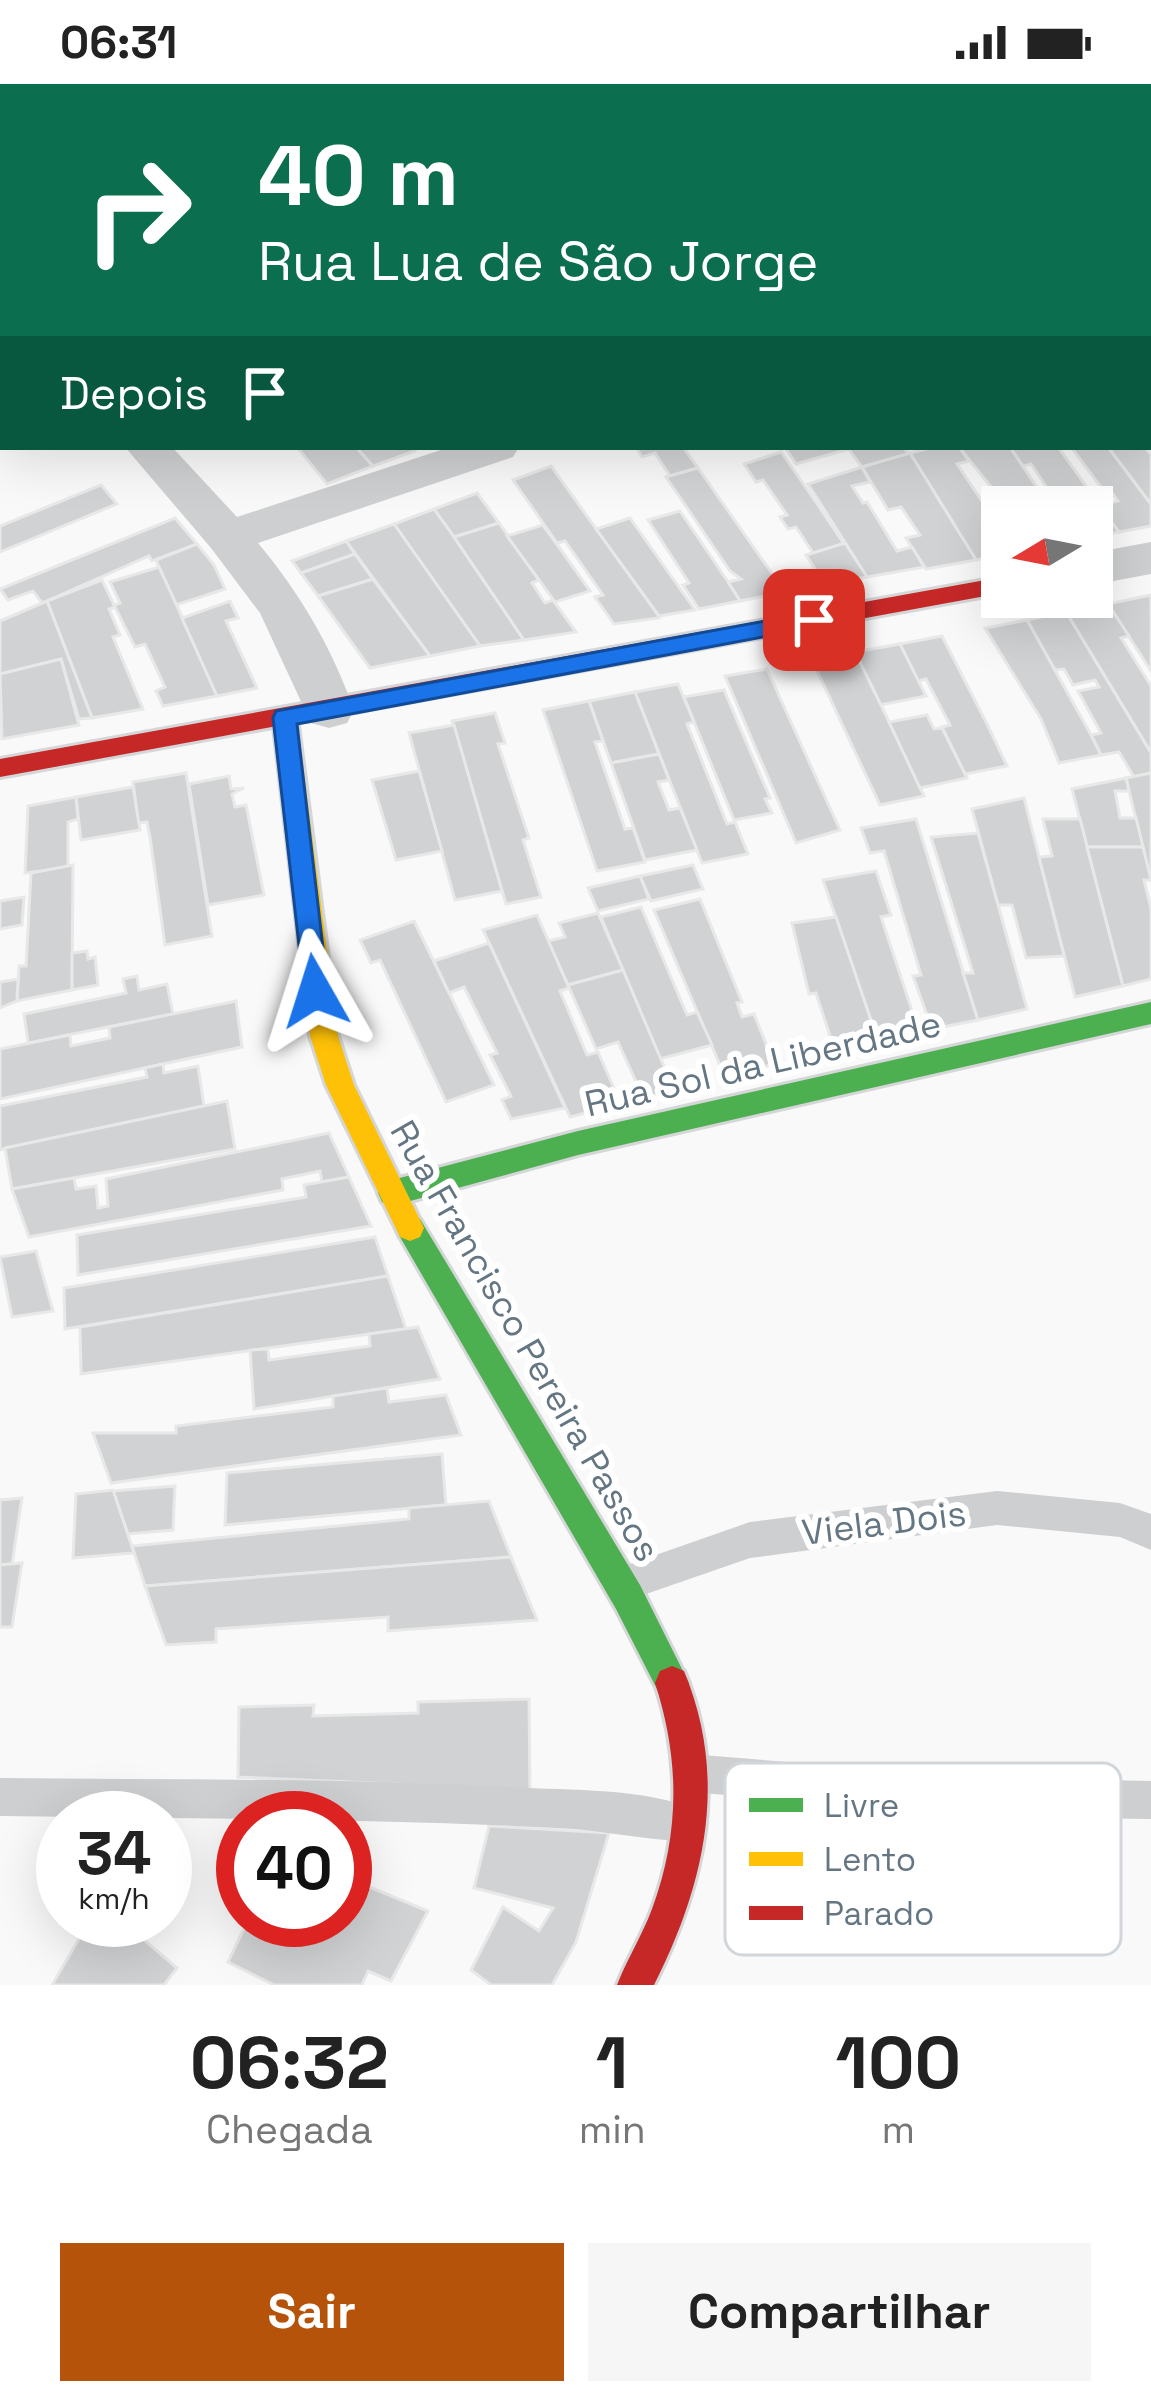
<!DOCTYPE html>
<html lang="pt">
<head>
<meta charset="utf-8">
<style>
	body { margin:0; font-family:"Space Grotesk",sans-serif; background:#f6f6f6; color:#222; height:100vh; display:flex; flex-direction:column; font-size:45px; white-space:nowrap }
	* { box-sizing:border-box; margin:0 }
	p { font-size:39px; color:#767676 }
	.icon { flex:none; width:66px; height:66px; fill:none; stroke:currentColor; stroke-width:2; stroke-linecap:round; stroke-linejoin:round }
	.map { position:relative; height:1901px; overflow:hidden }
	.side { display:flex; flex-direction:column; background:#fff; flex:1 }
	.side>* { flex:none }
	.banner { position:absolute; left:0px; top:0px; width:1152px; height:366px; box-shadow:0 12px 48px #0002; background:#0b6e4f; color:#fff; overflow:hidden }
	.needle { width:78px; rotate:260deg }
	.tools { position:absolute; left:981px; top:402px; display:grid; gap:24px }
	.tools a { display:grid; place-items:center; width:132px; height:132px; border-radius:0px; background:#fff; box-shadow:0 12px 48px #0002; font-size:60px }
	.speed { position:absolute; left:36px; top:1707px; display:flex; gap:24px; font-size:60px; font-weight:700; text-align:center }
	.speed>* { display:grid; place-content:center; width:156px; height:156px; border-radius:50%; background:#fff; box-shadow:0 12px 48px #0002; line-height:1 }
	.speed small { font-size:30px; font-weight:400 }
	.speed .limit { border:18px solid #d22; background:#fff; color:#111 }
	.pin { position:absolute; display:grid; place-items:center; width:102px; height:102px; color:#fff; margin:-51px; border-radius:24px; box-shadow:0 6px 18px #0006 }
	.me { position:absolute; width:132px; margin:-66px; rotate:354deg; stroke-linejoin:round; filter:drop-shadow(0 0 9px #0008) }
	.turn { display:flex; align-items:center; gap:42px; height:252px; padding:0 60px; font-size:54px }
	.turn .icon { width:156px; height:156px; stroke-width:2.5 }
	.turn b { display:block; font-size:84px; line-height:102px }
	.then { display:flex; align-items:center; height:114px; padding:0 60px; background:#0003; gap:24px; font-size:45px }
	.eta { display:flex; justify-content:space-evenly; align-items:center; height:204px; text-align:center }
	.eta b { font-size:72px; font-weight:700; line-height:84px }
	.button { display:flex; gap:24px; margin-top:auto; padding:24px 60px }
	.button a { flex:1; height:138px; border-radius:0px; background:#b45309; color:#fff; font-size:48px; font-weight:700; line-height:138px; text-align:center }
	.button a+a { background:#f6f6f6; color:#222 }
	.status { display:flex; justify-content:space-between; align-items:center; height:84px; padding:0 60px; background:#fff; direction:ltr }
	.status svg { height:33px; fill:currentColor }
	.map>svg:first-child { display:block }
	.building { fill:#d0d2d3; stroke:#e8e8e8; stroke-width:3 }
	.lines { fill:none; stroke-linecap:round; stroke-linejoin:round }
	.fast-casing { stroke:#d5d6d7; stroke-width:6 }
	.slow-casing { stroke:#d5d6d7; stroke-width:6 }
	.jam-casing { stroke:#d5d6d7; stroke-width:6 }
	.lane { fill:#cecfd0; fill-rule:evenodd }
	.street { fill:#cecfd0; fill-rule:evenodd }
	.fast { fill:#4caf50; fill-rule:evenodd }
	.slow { fill:#ffc107; fill-rule:evenodd }
	.jam { fill:#c62828; fill-rule:evenodd }
	.route { fill:#1a73e8; stroke:#114b97; stroke-width:3 }
	.labels { text-anchor:middle; dominant-baseline:central; stroke-width:12; stroke-linejoin:round; paint-order:stroke }
	.street-label { font-size:36px; fill:#657683; stroke:#fff }
	.key { fill:#fff; stroke:#d1d6da; stroke-width:3 }
	.key-label { font-size:33px; fill:#657683 }
</style>
</head>
<body>
<div class="status"><b>06:31</b><svg viewBox="0 0 49 12"><path d="M0 12V9h3v3zM5 12V6h3v6zM10 12V3h3v9zM15 12V0h3v12zM26 1h20v11H26zM47 4h2v5h-2z"/></svg></div>
<div class="map">
<svg width="1151" height="1901" viewBox="0 0 1151 1901">
	<rect width="100%" height="100%" fill="#f9f9f9"/>
	<g class="building">
		<path d="M88 0H229L86 3Z"/>
		<path d="M297 363H356L373 382 327 400Z"/>
		<path d="M356 363H412L415 367 373 382Z"/>
		<path d="M636 363H683L698 384 670 392 655 369 642 373Z"/>
		<path d="M785 363H847L849 365 796 380Z"/>
		<path d="M847 363H903L909 370 862 383Z"/>
		<path d="M934 363H959L969 377 957 380 1002 447V470L976 476 910 369Z"/>
		<path d="M959 363H1010L1050 423H1007Z"/>
		<path d="M1010 363H1058L1119 448 1092 453V423H1060L1031 380 1023 382Z"/>
		<path d="M1071 363H1108L1151 420V442L1119 448 1100 422 1118 417 1109 405 1103 406Z"/>
		<path d="M1108 363H1145L1151 370V420Z"/>
		<path d="M781 368 818 421 844 460 813 469 796 443 788 445 780 433 787 431 763 396 756 398 744 380Z"/>
		<path d="M910 369 976 476 926 485 906 454 920 451 901 423 888 426 862 383Z"/>
		<path d="M551 382 659 532V534L614 540 595 513 603 511 565 457 557 459 513 396Z"/>
		<path d="M862 383 870 398 852 402 863 419 867 418 897 467 912 463 924 483 867 493 808 400Z"/>
		<path d="M698 384 785 508 740 517 728 498 741 495 730 487 666 393Z"/>
		<path d="M101 401 117 420 0 468V442Z"/>
		<path d="M477 409 499 439 454 453 434 425Z"/>
		<path d="M434 425 454 453 524 556 480 562 394 440Z"/>
		<path d="M680 427 728 498 740 517 699 525 683 501 689 499 648 436Z"/>
		<path d="M175 434 197 460 152 477 149 472 42 519 33 507 8 516 0 505Z"/>
		<path d="M630 434 695 526 659 532 596 445Z"/>
		<path d="M499 439 539 496 532 499 545 519 553 516 576 548 524 556 454 453Z"/>
		<path d="M394 440 480 562 430 572 346 457Z"/>
		<path d="M543 441 556 459 590 507 555 518 507 452Z"/>
		<path d="M346 457 355 470 301 489 292 477Z"/>
		<path d="M845 459 867 493 825 500 806 471Z"/>
		<path d="M197 460 214 481 225 505 176 521 156 476Z"/>
		<path d="M355 470 373 495 318 512 301 489Z"/>
		<path d="M159 483 177 522 217 612 163 622 156 607 165 603 145 560 135 563 114 521 120 519 110 498Z"/>
		<path d="M373 495 430 572 370 584 318 512Z"/>
		<path d="M102 496 115 523 109 525 120 551 113 553 143 625 92 634 47 517Z"/>
		<path d="M1151 511V587L1108 520Z"/>
		<path d="M47 517 92 634 79 635 61 575 0 590V537Z"/>
		<path d="M230 517 238 534 226 537 257 604 217 612 182 534Z"/>
		<path d="M1108 520 1129 552 1121 554 1151 602V669L1066 528Z"/>
		<path d="M1066 528 1151 669V689L1134 693 1119 668 1101 671 1091 651 1101 649 1078 607 1099 603 1095 596 1073 601 1064 585 1055 586 1027 536Z"/>
		<path d="M1027 536 1091 651 1101 671 1059 679 1041 635 985 544Z"/>
		<path d="M942 552 988 642 1007 682 965 690 942 643 950 641 926 595 918 597 900 560Z"/>
		<path d="M900 560 926 612 880 621 855 568Z"/>
		<path d="M855 568 897 654 924 712 880 721 812 576Z"/>
		<path d="M61 575 79 641 2 655 0 590Z"/>
		<path d="M767 585 804 667 840 746 796 759 725 592Z"/>
		<path d="M678 600 694 638 687 640 727 740 735 738 748 770 702 779 635 608Z"/>
		<path d="M724 606 770 714 765 715 772 729 734 736 684 613Z"/>
		<path d="M635 608 659 670 611 679 589 617Z"/>
		<path d="M589 617 603 657 595 658 607 693 625 745 633 744 645 778 597 787 543 626Z"/>
		<path d="M495 629 505 659 498 660 529 754 523 756 541 813 506 820 452 637Z"/>
		<path d="M927 631 934 645 942 644 967 694 920 704 889 638Z"/>
		<path d="M454 641 502 807 455 816 409 649Z"/>
		<path d="M659 670 669 696 658 698 669 726 680 724 697 766 645 776 611 679Z"/>
		<path d="M419 687 442 767 396 776 372 696Z"/>
		<path d="M186 689 212 852 165 861 150 753 147 738 138 739 133 698Z"/>
		<path d="M1151 689V797L1126 694Z"/>
		<path d="M229 692 231 705 244 704 232 710 235 723 246 721 264 811 208 821 189 700Z"/>
		<path d="M1126 694 1129 707H1115L1120 734H1136L1143 763H1087L1072 705Z"/>
		<path d="M133 703 140 746 81 756 76 713Z"/>
		<path d="M76 713 78 735 68 738V784L25 789 28 722Z"/>
		<path d="M1024 714 1039 773 1064 872 1026 874 1012 821H998L972 725Z"/>
		<path d="M916 735 978 936 932 945 913 892 921 891 884 767 870 769 861 744Z"/>
		<path d="M1043 735H1080L1123 902 1075 913 1039 773 1052 772Z"/>
		<path d="M978 749 1027 925 978 936 963 889H973L931 753Z"/>
		<path d="M1087 763H1143L1151 796H1144L1151 825V895L1123 902Z"/>
		<path d="M73 781 72 906 17 917 19 882H26L31 789Z"/>
		<path d="M693 781 703 805 651 817 640 792Z"/>
		<path d="M876 787 891 831 881 833 919 948 878 957 823 796Z"/>
		<path d="M640 792 649 815 598 827 588 804Z"/>
		<path d="M24 813 22 841 0 845V817Z"/>
		<path d="M700 815 742 918 737 919 742 933 754 930 774 980 725 993 654 826Z"/>
		<path d="M641 823 687 931 697 928 712 961 660 975 601 833Z"/>
		<path d="M598 829 623 886 568 901 548 857 565 853 559 839Z"/>
		<path d="M537 831 569 904 560 907 587 971 598 968 621 1020 570 1033 483 846Z"/>
		<path d="M836 833 878 957 834 964 816 909 809 910 792 839Z"/>
		<path d="M414 837 494 1001 446 1018 380 876 371 879 360 856Z"/>
		<path d="M489 859 565 1024 511 1035 502 1016 511 1012 490 971 497 969 464 903 449 909 434 877Z"/>
		<path d="M87 867 88 875 95 873 98 901 72 906V869Z"/>
		<path d="M623 886 674 1006 644 1015 618 958 596 965 568 901Z"/>
		<path d="M137 892 139 906 167 900 173 930 28 959 24 930 126 909 123 895Z"/>
		<path d="M18 895 17 917 0 924V898Z"/>
		<path d="M236 917 242 963 0 1015V965L70 951 71 962 110 954 109 943Z"/>
		<path d="M163 980 164 989 198 982 204 1022 0 1066V1022L147 993 145 984Z"/>
		<path d="M227 1017 235 1065 12 1105 5 1064Z"/>
		<path d="M329 1049 349 1093 322 1098 320 1087 282 1095 283 1106 29 1153 12 1105 74 1094 76 1105 96 1102 98 1124 108 1122 106 1095Z"/>
		<path d="M349 1093 371 1142 78 1191 77 1151 306 1113 304 1101Z"/>
		<path d="M375 1153 388 1192 65 1245 64 1204Z"/>
		<path d="M36 1167 53 1227 12 1233 0 1173Z"/>
		<path d="M388 1192 406 1245 81 1290 80 1243Z"/>
		<path d="M418 1243 440 1295 254 1325 250 1266 268 1265 269 1276 370 1262 369 1250Z"/>
		<path d="M387 1304 389 1318 446 1311 461 1351 111 1399 93 1349H176V1342L333 1323V1312Z"/>
		<path d="M442 1370 446 1421 225 1441 227 1389Z"/>
		<path d="M175 1402 173 1446 128 1450 113 1407Z"/>
		<path d="M113 1406 134 1469 73 1474 76 1410Z"/>
		<path d="M22 1414 12 1480 0 1481V1416Z"/>
		<path d="M489 1417 511 1473 145 1502 132 1462 409 1435V1424Z"/>
		<path d="M511 1473 537 1536 388 1547V1533L216 1545V1558L166 1561 145 1502Z"/>
		<path d="M22 1479 12 1543H0V1481Z"/>
		<path d="M529 1615 530 1706 238 1693 239 1623 314 1621 313 1632 418 1629V1618Z"/>
		<path d="M489 1742 609 1749 576 1858 552 1901H491L471 1886 503 1823 539 1847 553 1824 474 1804Z"/>
		<path d="M345 1793 428 1827 391 1897 368 1887 362 1901H274L228 1878 248 1836H345Z"/>
		<path d="M90 1836H121L177 1884 164 1901H52Z"/>
	</g>
	<g class="lines">
		<g class="fast-casing">
			<g id="fast">
				<path d="M1151 918V940L578 1071 392 1122 382 1118 378 1109 382 1100 392 1096 578 1047Z"/>
				<path d="M410 1131 420 1135 640 1501 689 1599 684 1611 672 1616 660 1611 616 1525 400 1153 396 1144 400 1135Z"/>
			</g>
		</g>
		<g class="slow-casing">
			<path id="slow" d="M285 625 297 634 338 952 354 1001 424 1144 420 1153 410 1157 400 1153 326 1001 310 952 273 634Z"/>
		</g>
		<g class="jam-casing">
			<g id="jam">
				<path d="M1002 493V509L0 693V675Z"/>
				<path d="M672 1582 684 1587C729 1695 705 1800 654 1901H617C627 1875 642 1852 652 1825 680 1749 680 1676 655 1599L660 1587Z"/>
			</g>
		</g>
		<g class="lane">
			<path d="M997 1407 1120 1419 1151 1430V1466L1120 1453 997 1441 750 1474 623 1518 610 1513 605 1500 610 1487 750 1438Z"/>
			<path d="M702 1671 983 1694 1151 1697V1735L983 1733 702 1709 688 1704 683 1690 688 1676Z"/>
			<path d="M0 1694C170 1696 341 1694 511 1703 573 1707 642 1703 701 1727L706 1741 701 1755C682 1762 603 1747 574 1745 379 1734 196 1735 0 1732Z"/>
		</g>
		<g class="street">
			<rect x="1149" y="149" width="2" height="24"/>
			<path d="M125 363H172L237 433 450 363H519L513 373 258 459C300 509 332 564 354 626L347 639 329 644 311 639 260 529 211 464Z"/>
			<path d="M1151 458V490L1092 501V469Z"/>
		</g>
		<use href="#fast" class="fast"/>
		<use href="#slow" class="slow"/>
		<use href="#jam" class="jam"/>
	</g>
	<path class="route" d="M814 528 822 530V542L297 640 328 907 315 918 305 914 273 634 276 627Z"/>
	<g class="labels">
		<g class="street-label">
			<text transform="translate(763 980) rotate(-13)">Rua Sol da Liberdade</text>
			<text transform="translate(525 1257) rotate(60)">Rua Francisco Pereira Passos</text>
			<text transform="translate(884 1439) rotate(-7)">Viela Dois</text>
		</g>
	</g>
	<rect x="725" y="1679" width="396" height="192" rx="18" class="key"/>
	<rect x="749" y="1714" width="54" height="14" fill="#4caf50"/>
	<rect x="749" y="1768" width="54" height="14" fill="#ffc107"/>
	<rect x="749" y="1822" width="54" height="14" fill="#c62828"/>
	<g class="key-label">
		<text x="824" y="1733">Livre</text>
		<text x="824" y="1787">Lento</text>
		<text x="824" y="1841">Parado</text>
	</g>
</svg>
<div class="tools">
<a><svg class="needle" viewBox="-14 -14 28 28"><path d="M0-13l5 13h-10z" fill="#e53935"/><path d="M0 13l5-13h-10z" fill="#767676"/></svg></a>
</div>
<div class="speed"><div>34<small>km/h</small></div><div class="limit">40</div></div>
<div class="pin" style="left:814px;top:536px;background:#d93025"><svg class="icon" aria-label="arrive" viewBox="0 0 24 24"><path d="M6 21V4h12l-3 4 3 4H6"/></svg></div>
<svg class="me" style="left:315px;top:907px" viewBox="-20 -20 40 40"><path d="M0-17L14 15 0 8-14 15z" fill="#1a73e8" stroke="#fff" stroke-width="4"/></svg>
<div class="banner">
<div class="turn"><svg class="icon" aria-label="right" viewBox="0 0 24 24"><path d="M7 20v-9h11M14 6l5 5-5 5"/></svg><div><b>40 m</b>Rua Lua de São Jorge</div></div>
<div class="then">Depois<svg class="icon" aria-label="arrive" viewBox="0 0 24 24"><path d="M6 21V4h12l-3 4 3 4H6"/></svg></div>
</div>
</div>
<section class="side">
<div class="eta">
<div><b>06:32</b><p>Chegada</p></div>
<div><b>1</b><p>min</p></div>
<div><b>100</b><p>m</p></div>
</div>
<div class="button"><a>Sair</a><a>Compartilhar</a></div>
</section>
</body>
</html>
